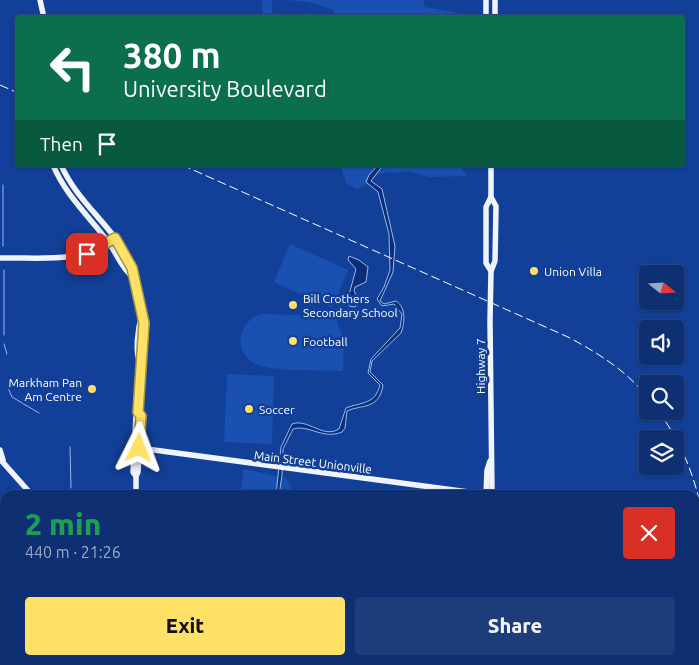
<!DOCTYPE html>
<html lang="en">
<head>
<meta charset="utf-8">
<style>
	body { margin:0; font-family:Ubuntu,sans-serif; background:#1c3c7a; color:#f1f3f6; height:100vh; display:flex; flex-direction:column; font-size:19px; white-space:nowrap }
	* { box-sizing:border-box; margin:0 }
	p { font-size:16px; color:#9ba9c4 }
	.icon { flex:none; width:28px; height:28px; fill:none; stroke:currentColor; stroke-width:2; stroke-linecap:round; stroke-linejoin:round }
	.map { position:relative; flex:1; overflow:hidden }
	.details { position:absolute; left:0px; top:490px; width:700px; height:175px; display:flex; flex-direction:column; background:#0e3072; border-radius:15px 15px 0 0; box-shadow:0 1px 4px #0004,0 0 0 1px #2e4b84 }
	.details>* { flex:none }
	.top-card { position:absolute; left:15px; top:15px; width:670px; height:152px; border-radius:5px; box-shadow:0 1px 4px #0004,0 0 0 1px #2e4b84; background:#0b6e4f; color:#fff; overflow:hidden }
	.needle { width:32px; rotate:108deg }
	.buttons { position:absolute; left:639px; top:265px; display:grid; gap:10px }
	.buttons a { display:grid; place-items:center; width:45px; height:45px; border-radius:5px; background:#0e3072; box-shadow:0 1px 4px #0004,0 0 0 1px #2e4b84; font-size:25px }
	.pin { position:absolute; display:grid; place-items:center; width:42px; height:42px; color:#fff; margin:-21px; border-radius:10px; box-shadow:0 2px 8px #0006 }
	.me { position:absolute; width:55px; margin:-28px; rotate:3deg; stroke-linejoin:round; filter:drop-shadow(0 0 4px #0008) }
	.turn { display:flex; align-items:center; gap:18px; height:105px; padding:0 25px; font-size:22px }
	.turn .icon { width:65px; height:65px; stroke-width:2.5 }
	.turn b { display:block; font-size:35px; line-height:42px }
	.then { display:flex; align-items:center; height:48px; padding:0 25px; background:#0003; gap:10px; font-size:19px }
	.round { display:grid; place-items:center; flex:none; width:52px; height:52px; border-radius:5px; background:#1c3c7a }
	.headline { display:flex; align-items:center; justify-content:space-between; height:85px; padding:0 25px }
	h1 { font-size:30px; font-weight:800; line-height:38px; color:#1e9e55 }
	.action { display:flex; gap:10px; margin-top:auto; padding:10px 25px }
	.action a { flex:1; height:58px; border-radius:5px; background:#ffe166; color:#111; font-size:20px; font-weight:800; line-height:58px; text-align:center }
	.action a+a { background:#1c3c7a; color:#f1f3f6 }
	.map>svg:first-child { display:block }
	.green { fill:#1a50b2 }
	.water { fill:#0b2e74; stroke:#95b9f7 }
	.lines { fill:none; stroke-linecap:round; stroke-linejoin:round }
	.stream { stroke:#95b9f7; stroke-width:1 }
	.minor { stroke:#a4c0f3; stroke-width:4.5 }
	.major { stroke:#f0f4ff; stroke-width:5.5 }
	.rail { stroke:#fff; stroke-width:1; stroke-dasharray:9 4; stroke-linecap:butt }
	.route-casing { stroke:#a69242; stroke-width:12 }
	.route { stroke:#ffe166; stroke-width:9 }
	.poi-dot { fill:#ffe166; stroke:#124098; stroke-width:2 }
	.labels { text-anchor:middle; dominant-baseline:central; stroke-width:5; stroke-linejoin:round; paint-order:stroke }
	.poi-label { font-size:12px; fill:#fff; stroke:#124098; text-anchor:start }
	.street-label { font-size:12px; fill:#fff; stroke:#124098 }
</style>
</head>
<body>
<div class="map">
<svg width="699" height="665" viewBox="0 0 699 665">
	<rect width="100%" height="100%" fill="#124098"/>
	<g class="green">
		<path d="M262 0H272V13L287 16 312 13 318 17H263Z"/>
		<path d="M287 0H423L425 7 475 16 335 17 334 10 308 2Z"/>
		<path d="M340 165H460L467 176 429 177 408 171 395 173 391 172 378 174 369 183 357 189 347 184Z"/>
		<path d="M290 244 348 270 332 308 274 282Z"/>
		<path d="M261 314 337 316V323L344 338 343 371C322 370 273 372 256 364 245 360 239 347 241 336 244 325 250 317 261 314Z"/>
		<path d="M227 374 274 376 272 444 224 442Z"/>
		<path d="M243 469 286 478 296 495H241Z"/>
		<path d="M699 604V665H672V660H695V627Z"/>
		<path d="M548 660H642L657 665H548Z"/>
	</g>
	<g class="water">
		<path d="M378 165H383L371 181 382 189 395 246 393 272 380 301 384 304 396 301C406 307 405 323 401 333L372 361 370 372 383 385C379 410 363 404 347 411L345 428 342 432C323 440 308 424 293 429L283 449 282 475 279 495H276L281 447 292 424C308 418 323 439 339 429L346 408C361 402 375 405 380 385L368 373 371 359 400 328 402 314 394 304 382 306 377 299 384 287 390 270 389 234 378 192 366 182 369 175Z"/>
		<path d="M349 256 359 260 368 267 366 282 355 287 354 291 359 301 355 307 349 306 347 302 356 269 348 260Z"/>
	</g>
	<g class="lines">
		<g class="stream">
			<path d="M3 185V246"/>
			<path d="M4 270V335"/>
			<path d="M4 344 7 354"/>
			<path d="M8 388 12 397 39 413"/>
			<path d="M70 447 71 488"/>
		</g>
		<g class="minor">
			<path d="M24 665 26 660"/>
			<path d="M28 665 30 660"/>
		</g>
		<g class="major">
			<path d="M40 0 44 18"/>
			<path d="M486 0V18"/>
			<path d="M495 18V0"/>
			<path d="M53 165C66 196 89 216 109 243 117 254 122 269 133 277"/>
			<path d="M61 165C74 194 97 214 116 239 141 273 145 319 143 360L141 365 138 412 136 416 133 472 136 476V495"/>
			<path d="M491 165V197L486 207V263L491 271"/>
			<path d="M491 197 496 206 495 261 491 271 490 321 492 495"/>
			<path d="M0 258C39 257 78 264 111 241"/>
			<path d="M141 365C134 353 138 328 142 315"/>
			<path d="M139 448 491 495"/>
			<path d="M0 450 3 460"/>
			<path d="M0 459 32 495"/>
			<path d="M136 476 138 472 141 416 138 412"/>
			<path d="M486 495 487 470 490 461"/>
			<path d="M695 521 699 522"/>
			<path d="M158 660 162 665"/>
			<path d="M166 660 169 665"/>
			<path d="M484 665V660"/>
		</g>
		<g class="rail">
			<path d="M0 85 18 93"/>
			<path d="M182 165 568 337C598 353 627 371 648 398"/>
			<path d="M658 411C678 437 691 467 699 499"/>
		</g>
	</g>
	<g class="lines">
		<g class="route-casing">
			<path id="route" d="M87 254 115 238 132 268 144 323 138 412 141 416 139 448"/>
		</g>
		<use href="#route" class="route"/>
	</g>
	<g class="poi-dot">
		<circle cx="534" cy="271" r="5"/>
		<circle cx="293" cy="305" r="5"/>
		<circle cx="293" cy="341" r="5"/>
		<circle cx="92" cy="389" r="5"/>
		<circle cx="249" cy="409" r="5"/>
	</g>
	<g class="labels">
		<g class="poi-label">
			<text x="544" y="271">Union Villa</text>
			<text x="303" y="298">Bill Crothers<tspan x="303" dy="14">Secondary School</tspan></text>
			<text x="303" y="341">Football</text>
			<text x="82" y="382" text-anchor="end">Markham Pan<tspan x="82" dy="14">Am Centre</tspan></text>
			<text x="259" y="409">Soccer</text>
		</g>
		<g class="street-label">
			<text transform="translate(480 366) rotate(-90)">Highway 7</text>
			<text transform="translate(313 462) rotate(7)">Main Street Unionville</text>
		</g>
	</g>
</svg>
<div class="buttons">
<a><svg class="needle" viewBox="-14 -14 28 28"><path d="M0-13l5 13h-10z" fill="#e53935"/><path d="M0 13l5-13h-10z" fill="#9ba9c4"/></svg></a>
<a><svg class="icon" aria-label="sound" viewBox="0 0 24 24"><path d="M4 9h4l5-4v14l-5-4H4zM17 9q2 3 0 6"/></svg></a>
<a><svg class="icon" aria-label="search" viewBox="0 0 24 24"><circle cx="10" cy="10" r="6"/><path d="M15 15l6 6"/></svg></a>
<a><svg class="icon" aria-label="layers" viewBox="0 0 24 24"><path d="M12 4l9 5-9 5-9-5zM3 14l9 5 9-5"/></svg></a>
</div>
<div class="pin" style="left:87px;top:254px;background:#d93025"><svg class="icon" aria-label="arrive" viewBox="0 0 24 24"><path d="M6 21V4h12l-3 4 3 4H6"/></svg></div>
<svg class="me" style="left:139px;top:448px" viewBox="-20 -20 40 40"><path d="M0-17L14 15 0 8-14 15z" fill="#ffe166" stroke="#fff" stroke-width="4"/></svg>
<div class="top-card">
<div class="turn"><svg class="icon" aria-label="left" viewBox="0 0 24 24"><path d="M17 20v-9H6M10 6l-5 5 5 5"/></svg><div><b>380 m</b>University Boulevard</div></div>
<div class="then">Then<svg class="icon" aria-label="arrive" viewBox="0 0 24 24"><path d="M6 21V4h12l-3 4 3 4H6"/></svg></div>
</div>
<section class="details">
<div class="headline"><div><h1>2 min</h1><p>440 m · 21:26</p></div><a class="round" style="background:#d93025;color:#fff"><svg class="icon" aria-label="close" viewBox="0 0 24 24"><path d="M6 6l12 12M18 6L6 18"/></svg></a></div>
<div class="action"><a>Exit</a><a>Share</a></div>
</section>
</div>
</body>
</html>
